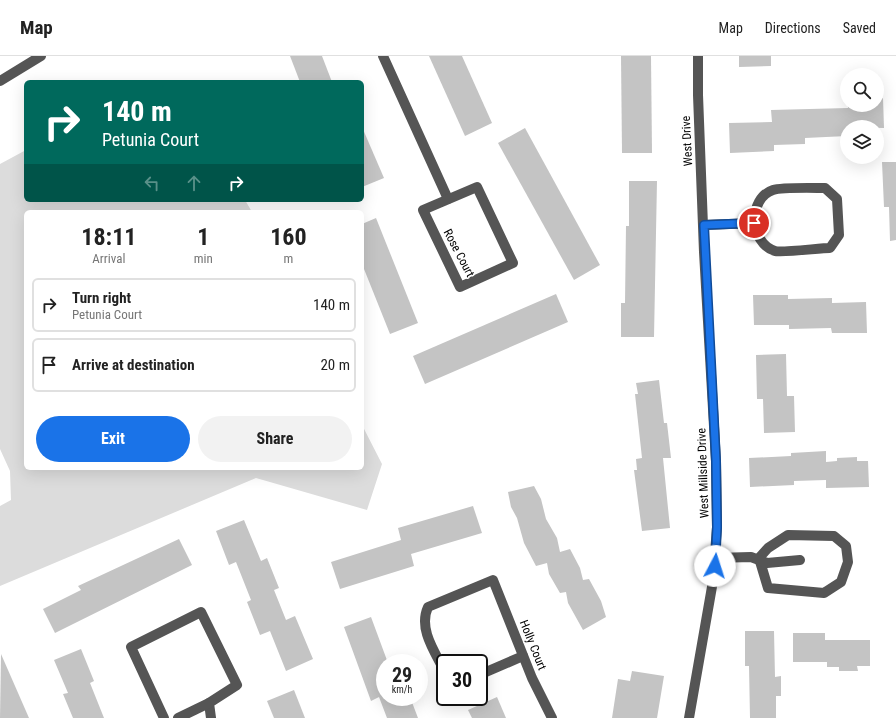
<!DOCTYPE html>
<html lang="en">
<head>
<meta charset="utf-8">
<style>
	body { margin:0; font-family:"Roboto Condensed",sans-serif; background:#f2f2f2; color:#222; height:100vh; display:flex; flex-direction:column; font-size:15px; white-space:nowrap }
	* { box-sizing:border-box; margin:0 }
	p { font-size:13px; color:#767676 }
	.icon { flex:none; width:22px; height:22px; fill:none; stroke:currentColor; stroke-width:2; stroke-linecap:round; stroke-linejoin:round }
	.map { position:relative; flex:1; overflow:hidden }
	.panel { position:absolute; left:24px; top:154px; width:340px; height:260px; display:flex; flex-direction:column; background:#fff; border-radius:6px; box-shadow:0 4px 16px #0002 }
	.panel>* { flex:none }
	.top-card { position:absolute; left:24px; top:24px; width:340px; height:122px; border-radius:6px; box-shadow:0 4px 16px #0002; background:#00695c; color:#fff; overflow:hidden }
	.buttons { position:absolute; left:840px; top:12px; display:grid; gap:8px }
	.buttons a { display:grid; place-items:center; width:44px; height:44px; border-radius:50%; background:#fff; box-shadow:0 4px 16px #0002; font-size:20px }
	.speed { position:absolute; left:376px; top:598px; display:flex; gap:8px; font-size:20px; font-weight:700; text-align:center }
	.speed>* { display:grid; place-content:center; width:52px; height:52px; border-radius:50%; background:#fff; box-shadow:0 4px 16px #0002; line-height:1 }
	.speed small { font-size:10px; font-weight:400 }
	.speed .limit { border:2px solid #111; border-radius:6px; background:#fff; color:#111 }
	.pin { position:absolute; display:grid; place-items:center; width:34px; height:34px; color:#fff; margin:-17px; border:2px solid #fff; border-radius:50%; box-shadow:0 1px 4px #0007 }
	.me { position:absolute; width:44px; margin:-22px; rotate:5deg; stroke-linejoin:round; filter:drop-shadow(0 0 3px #0008) }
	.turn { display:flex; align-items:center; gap:14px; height:84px; padding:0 12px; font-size:18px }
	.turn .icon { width:52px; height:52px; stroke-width:2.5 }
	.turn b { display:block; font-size:28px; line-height:34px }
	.lanes { display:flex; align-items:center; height:38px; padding:0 12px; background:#0003; justify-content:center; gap:20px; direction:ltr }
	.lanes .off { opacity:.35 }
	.eta { display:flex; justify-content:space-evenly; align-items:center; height:68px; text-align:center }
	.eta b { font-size:24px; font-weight:700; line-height:28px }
	.button { display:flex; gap:8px; margin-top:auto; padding:8px 12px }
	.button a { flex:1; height:46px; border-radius:24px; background:#1a73e8; color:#fff; font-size:16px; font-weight:700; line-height:46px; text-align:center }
	.button a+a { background:#f2f2f2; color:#222 }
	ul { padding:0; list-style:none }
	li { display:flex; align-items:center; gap:12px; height:54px; margin:0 8px 6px; padding:0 4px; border:2px solid #e0e0e0; border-radius:6px }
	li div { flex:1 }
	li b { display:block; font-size:15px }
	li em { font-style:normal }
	header { display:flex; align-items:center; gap:24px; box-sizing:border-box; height:56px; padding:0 20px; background:#fff; border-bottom:1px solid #e0e0e0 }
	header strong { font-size:19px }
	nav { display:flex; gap:22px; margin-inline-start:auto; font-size:14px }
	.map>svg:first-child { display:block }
	.green { fill:#dcdcdc }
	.building { fill:#c4c4c4 }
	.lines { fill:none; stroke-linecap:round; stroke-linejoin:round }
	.minor { stroke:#555; stroke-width:10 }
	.route-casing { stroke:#114b97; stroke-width:10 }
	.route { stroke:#1a73e8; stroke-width:7 }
	.labels { text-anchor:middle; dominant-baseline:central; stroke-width:3; stroke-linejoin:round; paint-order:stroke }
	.street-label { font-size:12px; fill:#000; stroke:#fff }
</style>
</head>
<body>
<header>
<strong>Map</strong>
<nav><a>Map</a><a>Directions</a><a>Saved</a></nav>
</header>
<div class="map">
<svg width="896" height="662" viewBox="0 0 896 662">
	<rect width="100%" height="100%" fill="#fff"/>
	<path class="green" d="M26 94V144H245L252 156H26V412H362V369L382 408 367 454 256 422 0 530V450L11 444 10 415 0 393V108Z"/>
	<g class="building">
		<path d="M290 0H322L332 26H300Z"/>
		<path d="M429 0H462L492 67 465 80Z"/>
		<path d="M621 0H651L652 97H622Z"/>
		<path d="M739 0H771V10L739 11Z"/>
		<path d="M883 42 884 72 847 71V80L805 82V88L774 89V95L730 97 729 67 772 66 771 54 848 52V49H877V43Z"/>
		<path d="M362 71 384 122 362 131Z"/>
		<path d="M525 72 600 209 574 224 498 87Z"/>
		<path d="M882 106H896V184L890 185 889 151H884Z"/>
		<path d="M629 125H657L654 281H621V247H625L626 170H629Z"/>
		<path d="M376 162 418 267 390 278 362 208V168Z"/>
		<path d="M556 238 568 266 425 328 413 300Z"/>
		<path d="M753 239H788V243L832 242V247L866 246 867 277H832L831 272 789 273V269H754Z"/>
		<path d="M786 298 787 340H794L795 376 764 377 763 343H757L756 299Z"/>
		<path d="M659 324 664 367H667L671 402H663L670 472 642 475 634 414H637L636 403 642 402 635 338H638L636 327Z"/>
		<path d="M826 395V406L837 405V402L857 401V405H868L869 431 826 432V424L794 425V429L750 431 749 402 791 400V397Z"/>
		<path d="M534 430 541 443 546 463 557 482 560 496 570 493 580 512 583 524 589 523 601 545 606 561 583 574 568 547 566 536 560 537 549 518 547 507 536 510 524 487 517 462 511 451 508 436Z"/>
		<path d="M473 450 482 477 411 498 414 510 340 533 331 506 401 484 398 472Z"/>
		<path d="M244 464 261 505 267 502 279 532 274 534 286 564 295 560 313 603 286 615 270 575 260 579 247 546 251 544 236 506 229 509 216 475Z"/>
		<path d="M179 483 192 509 55 577 43 553 81 534 78 530Z"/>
		<path d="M371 561 388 607H385V641H410L418 662H387L379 641 371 645 344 571Z"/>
		<path d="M745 575H774L775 621 781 620V640H776V662H750L749 610H745Z"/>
		<path d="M793 577H825V584H870V610H857L858 615H839V611H827V606H793Z"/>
		<path d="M81 593 94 625 90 627 104 662H73L63 638 68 637 54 604Z"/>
		<path d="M1 598 29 662H0Z"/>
		<path d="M632 615 664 620 657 662H612L618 623 630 625Z"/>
		<path d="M294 634 305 662H274L267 645Z"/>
		<path d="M497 641 506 662H472L468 654Z"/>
	</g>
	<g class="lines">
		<g class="minor">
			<path d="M383 0 448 143"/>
			<path d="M0 25 41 0"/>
			<path d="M477 131 513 207 460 231 423 154Z"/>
			<path d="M825 132 837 143 839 179 830 192C821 192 781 197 775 195 749 187 748 142 773 134 782 131 813 132 825 132Z"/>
			<path d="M704 169 754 167"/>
			<path d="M788 479 834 480 846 490 848 506 841 526 824 537 768 532 759 502 768 492Z"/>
			<path d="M715 502 751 501 767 507 800 504"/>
			<path d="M445 616C435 596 418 573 428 551L493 524 532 622 552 662"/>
			<path d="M479 619 523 600"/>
			<path d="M164 662 131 591 201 556 237 629 209 647 211 662"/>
			<path d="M178 662 209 647"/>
			<path d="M689 662 713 525 717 471 716 405 704 196 698 39V0"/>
		</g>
	</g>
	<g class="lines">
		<g class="route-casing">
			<path id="route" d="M715 510 717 471 716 405 704 169 754 167"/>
		</g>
		<use href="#route" class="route"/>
	</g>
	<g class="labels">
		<g class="street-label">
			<text transform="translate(687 85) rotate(-93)">West Drive</text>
			<text transform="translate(459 197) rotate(62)">Rose Court</text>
			<text transform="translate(703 417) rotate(-92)">West Millside Drive</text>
			<text transform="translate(533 589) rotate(68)">Holly Court</text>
		</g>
	</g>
</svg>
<div class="buttons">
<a><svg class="icon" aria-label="search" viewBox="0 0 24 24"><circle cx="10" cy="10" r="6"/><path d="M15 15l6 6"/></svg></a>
<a><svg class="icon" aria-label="layers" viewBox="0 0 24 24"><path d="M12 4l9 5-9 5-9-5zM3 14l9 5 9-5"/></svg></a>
</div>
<div class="speed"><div>29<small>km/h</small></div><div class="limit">30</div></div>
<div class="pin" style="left:754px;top:167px;background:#d93025"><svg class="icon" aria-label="arrive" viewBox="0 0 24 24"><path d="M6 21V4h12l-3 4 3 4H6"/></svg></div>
<svg class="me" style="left:715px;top:510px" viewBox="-20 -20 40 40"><circle r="19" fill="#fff"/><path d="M0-13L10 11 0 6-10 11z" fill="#1a73e8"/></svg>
<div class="top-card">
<div class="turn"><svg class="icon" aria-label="right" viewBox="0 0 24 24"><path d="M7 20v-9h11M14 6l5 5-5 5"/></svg><div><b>140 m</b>Petunia Court</div></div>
<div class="lanes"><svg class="icon off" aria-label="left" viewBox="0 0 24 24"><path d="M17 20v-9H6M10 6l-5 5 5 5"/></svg><svg class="icon off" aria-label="ahead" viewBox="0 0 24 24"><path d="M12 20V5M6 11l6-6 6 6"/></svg><svg class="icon" aria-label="right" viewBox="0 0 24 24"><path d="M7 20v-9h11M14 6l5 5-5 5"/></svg></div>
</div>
<section class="panel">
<div class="eta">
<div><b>18:11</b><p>Arrival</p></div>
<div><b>1</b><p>min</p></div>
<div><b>160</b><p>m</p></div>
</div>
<ul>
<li><svg class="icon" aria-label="right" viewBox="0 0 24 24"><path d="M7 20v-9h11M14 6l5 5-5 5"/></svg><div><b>Turn right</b><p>Petunia Court</p></div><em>140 m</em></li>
<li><svg class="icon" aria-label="arrive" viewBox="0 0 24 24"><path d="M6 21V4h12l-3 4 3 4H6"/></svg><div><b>Arrive at destination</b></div><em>20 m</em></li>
</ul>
<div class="button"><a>Exit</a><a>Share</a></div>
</section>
</div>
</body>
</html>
